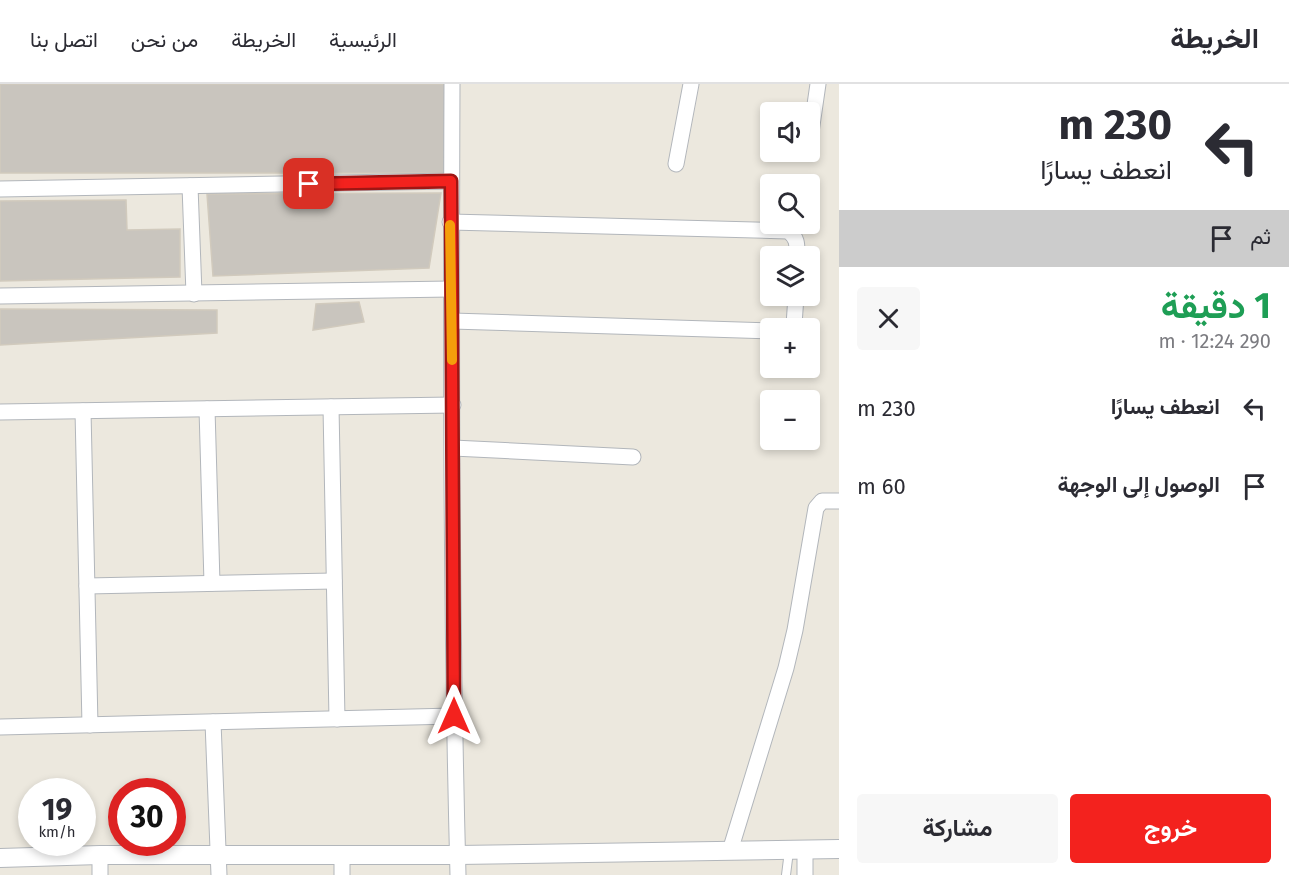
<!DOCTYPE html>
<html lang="ar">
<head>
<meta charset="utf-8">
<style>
	body { margin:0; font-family:"Fira Sans",Vazirmatn,sans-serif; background:#f7f7f7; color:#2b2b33; direction:rtl; height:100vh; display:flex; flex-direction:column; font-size:22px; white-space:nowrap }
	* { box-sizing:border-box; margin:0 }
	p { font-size:20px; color:#7c7c81 }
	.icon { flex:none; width:33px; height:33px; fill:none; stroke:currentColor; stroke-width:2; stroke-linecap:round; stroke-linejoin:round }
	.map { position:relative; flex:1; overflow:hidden; direction:ltr }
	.sheet { display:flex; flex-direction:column; background:#fff; width:450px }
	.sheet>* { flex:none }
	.top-card { background:#fff; color:#2b2b33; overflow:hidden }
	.buttons { position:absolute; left:760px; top:18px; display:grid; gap:12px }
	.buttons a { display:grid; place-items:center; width:60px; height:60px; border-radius:6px; background:#fff; box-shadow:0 3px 9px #0003; font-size:30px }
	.speed { position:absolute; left:18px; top:694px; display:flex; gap:12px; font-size:30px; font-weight:700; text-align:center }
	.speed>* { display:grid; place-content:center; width:78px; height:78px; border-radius:50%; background:#fff; box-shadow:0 3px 9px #0003; line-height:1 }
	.speed small { font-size:15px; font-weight:400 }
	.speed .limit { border:9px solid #d22; background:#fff; color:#111 }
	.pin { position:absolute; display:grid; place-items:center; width:51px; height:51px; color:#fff; margin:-26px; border-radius:12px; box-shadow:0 3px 9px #0006 }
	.me { position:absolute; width:66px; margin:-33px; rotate:0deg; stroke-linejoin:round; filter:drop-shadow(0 0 4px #0008) }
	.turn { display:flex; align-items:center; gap:21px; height:126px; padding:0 18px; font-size:27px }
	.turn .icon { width:78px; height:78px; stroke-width:2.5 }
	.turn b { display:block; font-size:42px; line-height:51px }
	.then { display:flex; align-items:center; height:57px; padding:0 18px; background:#0003; gap:12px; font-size:22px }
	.round { display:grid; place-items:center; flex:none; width:63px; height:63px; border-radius:6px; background:#f7f7f7 }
	.head { display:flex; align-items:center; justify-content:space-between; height:102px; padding:0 18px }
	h1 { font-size:36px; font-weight:700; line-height:45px; color:#1e9e55 }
	.cta { display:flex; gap:12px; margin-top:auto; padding:12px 18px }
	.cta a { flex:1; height:69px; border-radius:6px; background:#f3221e; color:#fff; font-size:24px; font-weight:700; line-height:69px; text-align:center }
	.cta a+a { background:#f7f7f7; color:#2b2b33 }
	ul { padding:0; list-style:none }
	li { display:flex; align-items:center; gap:18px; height:78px; padding:0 18px }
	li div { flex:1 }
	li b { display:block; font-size:22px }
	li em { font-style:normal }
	header { display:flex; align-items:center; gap:36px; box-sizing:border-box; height:84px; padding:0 30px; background:#fff; border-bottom:2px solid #e1e1e2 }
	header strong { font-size:28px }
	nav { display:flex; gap:33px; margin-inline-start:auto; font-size:21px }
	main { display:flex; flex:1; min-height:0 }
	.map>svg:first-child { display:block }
	.building { fill:#c9c5be; stroke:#d1cabd; stroke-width:1.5 }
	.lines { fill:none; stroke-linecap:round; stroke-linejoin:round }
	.service-casing { stroke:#b2b6bb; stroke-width:10 }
	.minor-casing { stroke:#b2b6bb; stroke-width:17 }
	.tertiary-casing { stroke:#b2b6bb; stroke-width:20 }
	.service { stroke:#fff; stroke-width:8 }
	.minor { stroke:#fff; stroke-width:15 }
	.tertiary { stroke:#fff; stroke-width:18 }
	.route-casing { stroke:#9e1614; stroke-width:15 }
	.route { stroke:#f3221e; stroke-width:10 }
	.slow { stroke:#f59e0b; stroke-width:10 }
</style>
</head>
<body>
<header>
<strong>الخريطة</strong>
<nav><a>الرئيسية</a><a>الخريطة</a><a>من نحن</a><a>اتصل بنا</a></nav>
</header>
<main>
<section class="sheet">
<div class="top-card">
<div class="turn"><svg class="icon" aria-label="left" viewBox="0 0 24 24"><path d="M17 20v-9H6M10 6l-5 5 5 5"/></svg><div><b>230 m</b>انعطف يسارًا</div></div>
<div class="then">ثم<svg class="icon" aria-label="arrive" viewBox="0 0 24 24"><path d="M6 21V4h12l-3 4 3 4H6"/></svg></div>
</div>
<div class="head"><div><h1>1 دقيقة</h1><p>290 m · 12:24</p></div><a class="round"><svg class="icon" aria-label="close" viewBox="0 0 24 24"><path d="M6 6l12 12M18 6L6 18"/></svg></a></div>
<ul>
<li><svg class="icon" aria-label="left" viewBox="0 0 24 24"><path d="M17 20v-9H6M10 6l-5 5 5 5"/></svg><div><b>انعطف يسارًا</b></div><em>230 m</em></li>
<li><svg class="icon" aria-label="arrive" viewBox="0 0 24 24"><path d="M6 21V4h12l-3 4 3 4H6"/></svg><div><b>الوصول إلى الوجهة</b></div><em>60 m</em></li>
</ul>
<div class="cta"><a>خروج</a><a>مشاركة</a></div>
</section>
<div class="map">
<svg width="839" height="791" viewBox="0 0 839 791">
	<rect width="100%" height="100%" fill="#ece8de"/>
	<g class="building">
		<rect x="0" y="0" width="445" height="89"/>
		<path d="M441 109 429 184 213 192 207 110Z"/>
		<path d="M126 116 127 146 180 145V193L0 197V117Z"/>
		<path d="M359 218 364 238 313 246 316 220Z"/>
		<path d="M0 225 217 226V249L0 261Z"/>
	</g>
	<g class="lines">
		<g class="service-casing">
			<path id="service" d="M786 791 789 767"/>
		</g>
		<g class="minor-casing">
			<g id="minor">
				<path d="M452 0C451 264 451 528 458 791"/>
				<path d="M810 55 818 0"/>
				<path d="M676 80 691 0"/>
				<path d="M190 102 194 210"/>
				<path d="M0 105 451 97"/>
				<path d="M450 138 788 147C798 154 797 161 797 172"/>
				<path d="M0 212 451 205"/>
				<path d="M452 237 771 247"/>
				<path d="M792 244 794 241 796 212"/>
				<path d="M331 323 337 635"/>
				<path d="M207 325 212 499"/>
				<path d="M83 327 90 641"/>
				<path d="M0 328 453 321"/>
				<path d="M453 364 633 373"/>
				<path d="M87 502 334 497"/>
				<path d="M213 638 219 791"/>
				<path d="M0 643 454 632"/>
				<path d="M805 765V791"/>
				<path d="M730 767 786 584 795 546 816 424 822 417H839"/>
				<path d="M100 771V791"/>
				<path d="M342 791V770"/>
			</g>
		</g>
		<g class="tertiary-casing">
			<path id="tertiary" d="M0 774 100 771H458L839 765"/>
		</g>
		<use href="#service" class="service"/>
		<use href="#minor" class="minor"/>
		<use href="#tertiary" class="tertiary"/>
	</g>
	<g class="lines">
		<g class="route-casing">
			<path id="route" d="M309 100 451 97 454 632"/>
		</g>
		<use href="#route" class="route"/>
		<path class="slow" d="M450 141 452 276"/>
	</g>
</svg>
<div class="buttons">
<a><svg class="icon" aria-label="sound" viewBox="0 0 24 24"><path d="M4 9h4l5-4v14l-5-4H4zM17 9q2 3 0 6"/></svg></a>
<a><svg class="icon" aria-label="search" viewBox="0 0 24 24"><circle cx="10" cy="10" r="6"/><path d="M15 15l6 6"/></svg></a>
<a><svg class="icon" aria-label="layers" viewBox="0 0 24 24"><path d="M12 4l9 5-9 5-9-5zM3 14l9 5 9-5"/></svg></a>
<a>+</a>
<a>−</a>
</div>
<div class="speed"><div>19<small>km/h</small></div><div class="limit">30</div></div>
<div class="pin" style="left:309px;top:100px;background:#d93025"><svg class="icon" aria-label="arrive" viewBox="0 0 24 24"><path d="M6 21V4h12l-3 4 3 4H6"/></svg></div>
<svg class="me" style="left:454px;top:632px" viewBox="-20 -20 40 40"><path d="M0-17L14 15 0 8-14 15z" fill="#f3221e" stroke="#fff" stroke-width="4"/></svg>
</div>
</main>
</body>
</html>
